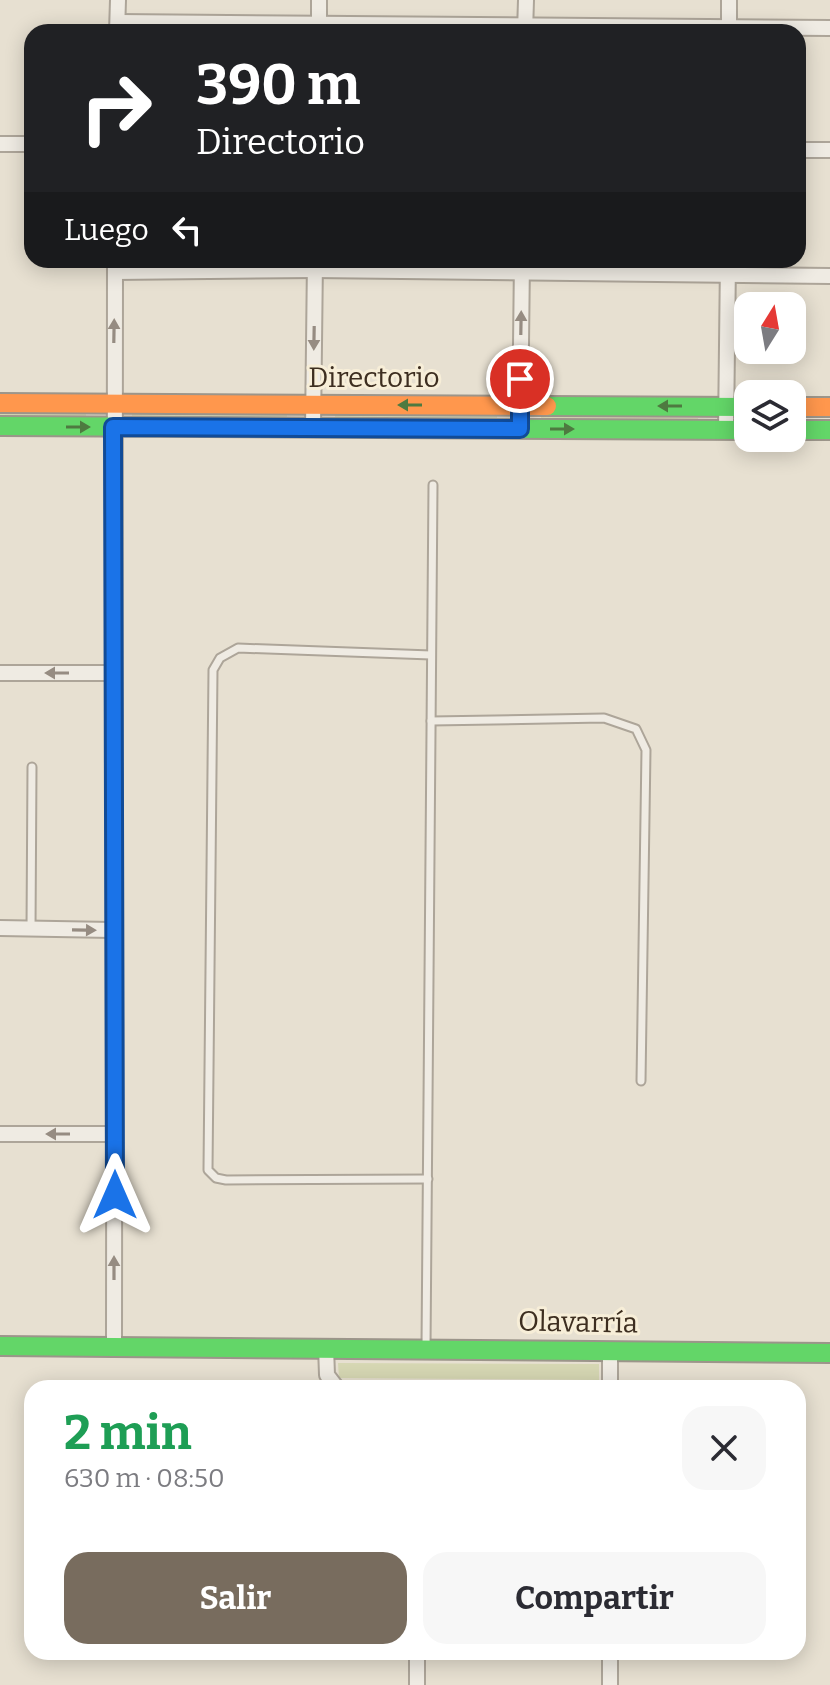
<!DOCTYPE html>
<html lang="es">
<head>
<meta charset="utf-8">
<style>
	body { margin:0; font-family:Bitter,serif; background:#f7f7f7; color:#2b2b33; height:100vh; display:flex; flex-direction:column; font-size:30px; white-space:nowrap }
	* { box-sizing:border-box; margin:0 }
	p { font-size:26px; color:#7c7c81 }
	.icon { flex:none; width:44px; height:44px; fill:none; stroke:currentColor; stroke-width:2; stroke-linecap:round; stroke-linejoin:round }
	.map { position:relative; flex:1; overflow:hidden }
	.details { position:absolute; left:24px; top:1380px; width:782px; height:280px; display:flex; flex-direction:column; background:#fff; border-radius:24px; box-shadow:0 4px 20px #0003 }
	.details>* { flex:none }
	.banner { position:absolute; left:24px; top:24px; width:782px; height:244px; border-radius:24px; box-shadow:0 4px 20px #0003; background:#202124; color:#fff; overflow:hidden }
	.needle { width:52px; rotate:11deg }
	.buttons { position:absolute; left:734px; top:292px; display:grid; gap:16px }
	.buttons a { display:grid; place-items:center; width:72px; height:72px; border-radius:16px; background:#fff; box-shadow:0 4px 20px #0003; font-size:40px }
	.pin { position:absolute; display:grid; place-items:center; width:68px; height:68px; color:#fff; margin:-34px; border:4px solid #fff; border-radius:50%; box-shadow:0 2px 8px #0007 }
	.me { position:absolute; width:88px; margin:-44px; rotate:0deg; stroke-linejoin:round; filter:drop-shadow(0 0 6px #0008) }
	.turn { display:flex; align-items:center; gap:28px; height:168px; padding:0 40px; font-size:36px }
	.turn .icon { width:104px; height:104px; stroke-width:2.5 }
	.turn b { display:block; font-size:56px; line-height:68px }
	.then { display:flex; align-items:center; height:76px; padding:0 40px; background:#0003; gap:16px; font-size:30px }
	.round { display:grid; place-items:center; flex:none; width:84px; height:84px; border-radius:24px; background:#f7f7f7 }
	.overview { display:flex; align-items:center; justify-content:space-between; height:136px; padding:0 40px }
	h1 { font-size:48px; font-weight:700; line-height:60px; color:#1e9e55 }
	.action { display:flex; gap:16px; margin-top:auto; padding:16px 40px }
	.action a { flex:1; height:92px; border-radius:24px; background:#786c5e; color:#fff; font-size:32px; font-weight:700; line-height:92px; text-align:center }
	.action a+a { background:#f7f7f7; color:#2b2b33 }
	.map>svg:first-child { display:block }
	.green { fill:#d6d7b3 }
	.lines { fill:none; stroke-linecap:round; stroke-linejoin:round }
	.lane-casing { stroke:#ada599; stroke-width:11 }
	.street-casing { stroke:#ada599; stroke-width:18 }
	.fast-casing { stroke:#9c958a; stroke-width:22 }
	.slow-casing { stroke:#9c958a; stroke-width:22 }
	.lane { stroke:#efebe3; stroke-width:7 }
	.street { stroke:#efebe3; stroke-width:14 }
	.fast { stroke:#63d668; stroke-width:18 }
	.slow { stroke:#ff974d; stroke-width:18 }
	.oneway { fill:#968c82 }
	.oneway2 { fill:#4e7a40 }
	.route-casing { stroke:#114b97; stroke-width:20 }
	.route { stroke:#1a73e8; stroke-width:14 }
	.labels { text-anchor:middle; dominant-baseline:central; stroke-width:6; stroke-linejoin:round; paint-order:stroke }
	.street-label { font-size:28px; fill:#3d2e20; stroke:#f7eed8 }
</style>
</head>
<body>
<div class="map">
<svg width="830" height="1685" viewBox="0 0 830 1685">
	<rect width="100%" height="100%" fill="#e7e0d1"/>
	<g class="green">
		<path d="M0 412 86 413V418L0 417Z"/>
		<path d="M132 413 287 415V420L132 419Z"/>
		<path d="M497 413V418L335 419V414Z"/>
		<path d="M541 414 698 418V423L541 419Z"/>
		<path d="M338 1363 599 1364V1380L339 1378Z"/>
	</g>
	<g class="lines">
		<g class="lane-casing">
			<g id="lane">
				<path d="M431 721 604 718 636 729 646 750 641 1081"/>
				<path d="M31 929 32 767"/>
				<path d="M428 1179 226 1180 216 1178 208 1170 213 670 220 658 238 648 431 655"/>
				<path d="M426 1348 433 485"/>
			</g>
		</g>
		<g class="street-casing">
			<g id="street">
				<path d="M118 22 830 28"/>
				<path d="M117 32 118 0"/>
				<path d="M319 32V0"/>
				<path d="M525 32 526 0"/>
				<path d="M729 32V0"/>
				<path d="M0 144H32"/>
				<path d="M798 150H830"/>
				<path d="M115 272 315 270 830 276"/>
				<path d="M313 428 315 260"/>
				<path d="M520 429 522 260"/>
				<path d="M726 430 728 260"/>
				<path d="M0 673H113"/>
				<path d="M0 928 112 930"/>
				<path d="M0 1134H115"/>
				<path d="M114 1346 115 260"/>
				<path d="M326 1347 327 1375 337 1388"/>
				<path d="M610 1388V1351"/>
				<path d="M417 1652V1685"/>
				<path d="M610 1685V1652"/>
			</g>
		</g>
		<g class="fast-casing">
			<g id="fast">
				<path d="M547 406 748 407"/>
				<path d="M0 426 748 430"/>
				<path d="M792 430H830"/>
				<path d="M0 1346 830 1353"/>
			</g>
		</g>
		<g class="slow-casing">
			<g id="slow">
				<path d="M0 403 547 406"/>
				<path d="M792 407H830"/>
			</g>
		</g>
		<use href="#lane" class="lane"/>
		<use href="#street" class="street"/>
		<use href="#fast" class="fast"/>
		<use href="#slow" class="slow"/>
	</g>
	<defs><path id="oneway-solid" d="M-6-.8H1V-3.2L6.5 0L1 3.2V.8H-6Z" transform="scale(2)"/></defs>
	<g class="oneway">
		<use href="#oneway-solid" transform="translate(521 323) rotate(-89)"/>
		<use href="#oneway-solid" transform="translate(114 331) rotate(-89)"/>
		<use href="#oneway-solid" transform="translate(314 338) rotate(91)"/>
		<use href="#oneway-solid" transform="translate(57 673) rotate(-180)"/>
		<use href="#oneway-solid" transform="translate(84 930) rotate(1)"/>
		<use href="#oneway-solid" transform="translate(58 1134) rotate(-180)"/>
		<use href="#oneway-solid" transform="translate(114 1268) rotate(-90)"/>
	</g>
	<g class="oneway2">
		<use href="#oneway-solid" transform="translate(410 405) rotate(-180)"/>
		<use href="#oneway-solid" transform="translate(670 406) rotate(-180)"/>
		<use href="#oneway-solid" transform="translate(78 427)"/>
		<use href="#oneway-solid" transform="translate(562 429)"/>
	</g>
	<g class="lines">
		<g class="route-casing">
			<path id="route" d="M115 1195 113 427 520 429V379"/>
		</g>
		<use href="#route" class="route"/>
	</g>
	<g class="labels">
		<g class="street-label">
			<text x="374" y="377">Directorio</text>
			<text transform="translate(578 1322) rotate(1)">Olavarría</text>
		</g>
	</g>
</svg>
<div class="buttons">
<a><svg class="needle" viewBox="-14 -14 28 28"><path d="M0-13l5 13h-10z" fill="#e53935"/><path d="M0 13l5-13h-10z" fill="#7c7c81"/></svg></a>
<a><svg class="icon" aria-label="layers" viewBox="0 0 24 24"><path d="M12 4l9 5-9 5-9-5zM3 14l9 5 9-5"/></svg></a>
</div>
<div class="pin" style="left:520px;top:379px;background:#d93025"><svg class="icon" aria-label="arrive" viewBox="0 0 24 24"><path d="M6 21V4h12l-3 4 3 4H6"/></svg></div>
<svg class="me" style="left:115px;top:1195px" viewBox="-20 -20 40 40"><path d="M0-17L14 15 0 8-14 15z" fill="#1a73e8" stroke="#fff" stroke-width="4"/></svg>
<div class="banner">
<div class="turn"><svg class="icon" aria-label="right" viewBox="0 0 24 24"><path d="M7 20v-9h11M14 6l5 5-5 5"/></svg><div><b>390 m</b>Directorio</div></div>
<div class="then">Luego<svg class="icon" aria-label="left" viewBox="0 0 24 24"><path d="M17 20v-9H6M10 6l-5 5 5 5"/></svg></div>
</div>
<section class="details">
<div class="overview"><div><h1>2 min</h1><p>630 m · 08:50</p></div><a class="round"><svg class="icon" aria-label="close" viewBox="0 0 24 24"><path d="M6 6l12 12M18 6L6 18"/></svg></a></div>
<div class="action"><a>Salir</a><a>Compartir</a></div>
</section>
</div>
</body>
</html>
